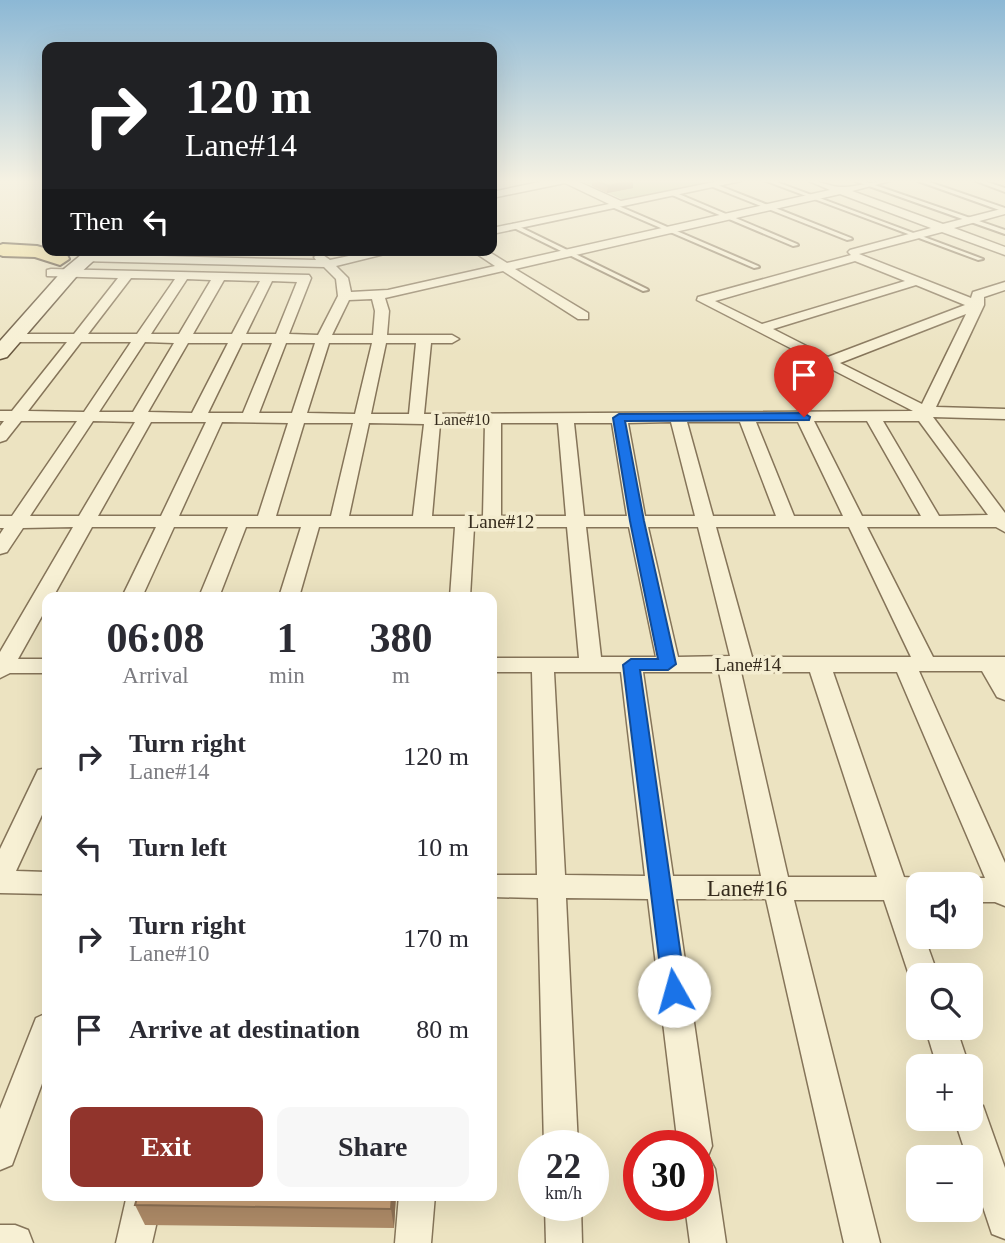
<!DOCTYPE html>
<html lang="en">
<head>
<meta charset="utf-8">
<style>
	body { margin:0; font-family:Georgia,serif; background:#f7f7f7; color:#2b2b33; height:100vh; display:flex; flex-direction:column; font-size:26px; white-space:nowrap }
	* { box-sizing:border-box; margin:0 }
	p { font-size:23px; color:#7c7c81 }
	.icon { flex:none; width:38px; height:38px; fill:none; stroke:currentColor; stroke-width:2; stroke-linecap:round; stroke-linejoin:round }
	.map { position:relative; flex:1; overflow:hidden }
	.drawer { position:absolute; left:42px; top:592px; width:455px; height:609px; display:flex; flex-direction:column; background:#fff; border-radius:14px; box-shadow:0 7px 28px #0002 }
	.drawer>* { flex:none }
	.top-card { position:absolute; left:42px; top:42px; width:455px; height:214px; border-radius:14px; box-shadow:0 7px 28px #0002; background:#202124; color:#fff; overflow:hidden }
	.controls { position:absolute; left:906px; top:872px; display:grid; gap:14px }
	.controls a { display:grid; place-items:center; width:77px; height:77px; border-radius:14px; background:#fff; box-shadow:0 7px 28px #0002; font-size:35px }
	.speed { position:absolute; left:518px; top:1130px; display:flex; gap:14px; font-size:35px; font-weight:700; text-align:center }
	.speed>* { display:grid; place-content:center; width:91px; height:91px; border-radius:50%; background:#fff; box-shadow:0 7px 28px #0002; line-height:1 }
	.speed small { font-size:18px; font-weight:400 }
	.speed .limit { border:10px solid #d22; background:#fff; color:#111 }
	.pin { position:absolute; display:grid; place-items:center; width:60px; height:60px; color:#fff; margin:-72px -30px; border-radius:50% 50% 50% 0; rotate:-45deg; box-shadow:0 0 7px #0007 }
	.pin .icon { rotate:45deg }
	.me { position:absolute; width:77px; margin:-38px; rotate:353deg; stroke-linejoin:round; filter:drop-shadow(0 0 5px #0008) }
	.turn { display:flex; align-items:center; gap:24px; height:147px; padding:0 28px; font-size:32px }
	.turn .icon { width:91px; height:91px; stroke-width:2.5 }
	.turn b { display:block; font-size:49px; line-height:60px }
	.then { display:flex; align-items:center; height:66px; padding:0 28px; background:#0003; gap:14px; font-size:26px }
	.eta { display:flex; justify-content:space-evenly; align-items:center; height:119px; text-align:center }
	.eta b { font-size:42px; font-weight:800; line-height:49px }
	.action { display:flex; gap:14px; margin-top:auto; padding:14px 28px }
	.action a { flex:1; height:80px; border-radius:14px; background:#91342c; color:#fff; font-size:28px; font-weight:800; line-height:80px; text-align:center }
	.action a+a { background:#f7f7f7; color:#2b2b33 }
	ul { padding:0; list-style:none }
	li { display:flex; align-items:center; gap:21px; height:91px; padding:0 28px }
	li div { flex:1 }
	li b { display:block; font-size:26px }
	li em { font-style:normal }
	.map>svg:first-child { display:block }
	.green { fill:#bec996 }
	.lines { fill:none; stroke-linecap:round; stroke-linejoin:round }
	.lane-casing { stroke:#857459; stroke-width:4 }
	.street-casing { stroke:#857459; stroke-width:3 }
	.secondary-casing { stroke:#66553d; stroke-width:3 }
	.primary-casing { stroke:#52422e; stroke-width:4 }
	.lane { fill:#f7f0d4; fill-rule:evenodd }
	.street { fill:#f7f0d4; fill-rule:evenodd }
	.secondary { fill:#f7f0d4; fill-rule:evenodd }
	.primary { fill:#eedc99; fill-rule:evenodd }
	.wall { fill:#ad8a67 }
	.shaded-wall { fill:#8d7154 }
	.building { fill:#c9a178; stroke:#8d7154; stroke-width:2 }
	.route { fill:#1a73e8; stroke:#114b97; stroke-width:2 }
	.labels { text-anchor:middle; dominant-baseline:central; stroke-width:7; stroke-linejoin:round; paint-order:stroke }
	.far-street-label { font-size:16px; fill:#352b1d; stroke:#f4edd0 }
	.street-label { font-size:19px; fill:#352b1d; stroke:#f4edd0 }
	.near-street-label { font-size:23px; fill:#352b1d; stroke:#f4edd0 }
</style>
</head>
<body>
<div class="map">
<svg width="1005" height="1243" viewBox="0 0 1005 1243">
	<rect width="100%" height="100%" fill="#ece3c1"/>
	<path class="green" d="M582 181H720L626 201Z"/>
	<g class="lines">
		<g class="lane-casing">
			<g id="lane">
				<path d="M766 181H774L983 259 978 260Z"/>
				<path d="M855 181H863L1005 230V234Z"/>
				<path d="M918 181H926L1005 208V212Z"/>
				<path d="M976 181H984L1005 188V192Z"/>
				<path d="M715 184 851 238 852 239 847 240 713 187Z"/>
				<path d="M674 192 797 244 798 245 793 246 672 195Z"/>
				<path d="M614 204 758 266 759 267 754 268 612 207Z"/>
				<path d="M514 224 647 289 648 290 643 291 512 227 511 226Z"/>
			</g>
		</g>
		<g class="street-casing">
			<g id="street">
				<path d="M544 181H577L621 201 719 181H741L492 234V228L609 204 565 183 492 198V192Z"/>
				<path d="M809 181C822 181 834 188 843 187 858 187 873 181 890 181L852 191 943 224 1005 208V214L954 228 1005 247V255L942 232 859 254 971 298 973 292 1005 282V290L984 297V305L936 407 1005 409V419L933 417 1005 513V532L996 527H867L933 657H1005V700L997 697 982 671H919L1005 863V906L995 902H971V884H960L971 878H985L897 672H833L904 877 919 878 930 884H919V900H912L919 920V936H924L938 975H919V987L912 984 884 900H794L880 1243H844L766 899H676L712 1146 708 1156 715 1169 726 1243H690L685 1206H698V1146H678L648 899 566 898 578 1146H544L538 898 492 897V875H537L532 672H492V658H579L567 527H474L470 597H450L455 527H319L299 597H279L301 527H246L219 597H199L228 527H174L142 597H122L156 527H92L53 597H47V607L18 659H47V673H10L0 678V652L73 527 23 528 7 552 0 554V534L4 528H0V516H12L77 421H21L6 440 0 442V426L4 421H0V411H12L67 342H14L7 338 14 334H74L118 278 47 276V270L51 269 309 275 311 278 289 334 318 335 338 296 336 279 324 267 81 261 79 258 85 254 316 260 314 257 320 253 330 260 377 250H401L336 266 348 278 351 292 388 290 495 266 471 250H486L507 263 830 190ZM840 194 931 228 850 250 848 252 851 255 698 297 697 300 913 411 424 414 431 343H452L459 339 452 335H387L389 311 385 298 503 271 578 319H588V313L515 269ZM855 261 905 281 762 324 715 301ZM131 278 175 279 137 334H88ZM187 279 211 280 179 334H151ZM224 280 260 281 232 334H193ZM272 281 297 282 276 334H246ZM916 285 965 305 828 357 773 329ZM372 299 375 311 373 335H332L349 300ZM966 314 922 404 840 363ZM81 342H131L84 412 28 411ZM145 342 174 343 133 412H99ZM188 343H228L192 413 148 412ZM242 343H272L243 413H208ZM286 343H315L292 413H259ZM329 343H372L355 414 307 413ZM386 343H416L409 414H371ZM93 421 135 422 79 516H30ZM814 421H867L921 516H862ZM883 421H919L988 515 939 516ZM151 422H206L161 516H98ZM222 422 288 423 258 516H179ZM671 422 695 516H645L628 423ZM687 422H740L776 516H713ZM756 422H798L843 516H794ZM304 423H353L331 516H276ZM369 423 424 424 413 516H349ZM485 423 483 516H432L440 424ZM501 423H558L566 516H501ZM574 423H612L627 516H584ZM586 527H629L656 657H601ZM648 527H698L730 656 678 657ZM716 527H849L911 657H752ZM554 672H621L645 876 565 875ZM643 672H719L761 876H673ZM741 672H810L877 877H788Z"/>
				<path d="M47 768V804L16 871 47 872V894L0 893V849L38 770Z"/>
				<path d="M47 1013V1070L12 1165 0 1170V1109L36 1018Z"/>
				<path d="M925 1027H956L969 1066H937Z"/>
				<path d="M971 1101 983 1106 1005 1168V1239L992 1234 971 1171V1157H967L954 1118H971Z"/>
				<path d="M127 1195H163L152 1243H116Z"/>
				<path d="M399 1195H435L431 1243H395Z"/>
				<path d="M545 1206H581L582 1243H546Z"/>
				<path d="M0 1225H15L28 1230 33 1243H0Z"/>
			</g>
		</g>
		<g class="secondary-casing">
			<path id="secondary" d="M87 250H105L76 277 7 357 0 359V341L64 269Z"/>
		</g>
		<g class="primary-casing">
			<path id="primary" d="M3 244 37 246 67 255 69 259 60 265 35 257 3 256 0 255V245Z"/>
		</g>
		<use href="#lane" class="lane"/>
		<use href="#street" class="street"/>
		<use href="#secondary" class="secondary"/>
		<use href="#primary" class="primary"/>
	</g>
	<g class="wall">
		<path d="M592 181H633V188L607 193 592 186Z"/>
		<path d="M138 1195H396L394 1228 145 1225 135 1205Z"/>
	</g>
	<g class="shaded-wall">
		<path d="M633 181V188L607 193 608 186Z"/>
		<path d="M392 1195H396L394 1228 391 1209Z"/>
	</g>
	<g class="building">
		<path d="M597 181H631L608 186Z"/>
		<path d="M138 1195H392L391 1209 135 1205Z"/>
	</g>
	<linearGradient id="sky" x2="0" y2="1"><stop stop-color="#8cb8d5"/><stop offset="0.51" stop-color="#f6f2e3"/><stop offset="1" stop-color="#f6f2e3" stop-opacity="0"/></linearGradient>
	<rect width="1005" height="355" fill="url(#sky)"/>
	<path class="route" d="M804 413 810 417 809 420 625 421 644 521 676 664 668 670H640L686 991 683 998 674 1001 666 998 663 991 623 665 631 659H658L630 521 613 418 619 414Z"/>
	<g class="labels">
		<g class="far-street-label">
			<text x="462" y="419">Lane#10</text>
		</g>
		<g class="street-label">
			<text x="501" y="521">Lane#12</text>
			<text x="748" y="664">Lane#14</text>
		</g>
		<g class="near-street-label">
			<text x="747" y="888">Lane#16</text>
		</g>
	</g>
</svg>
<div class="controls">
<a><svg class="icon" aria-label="sound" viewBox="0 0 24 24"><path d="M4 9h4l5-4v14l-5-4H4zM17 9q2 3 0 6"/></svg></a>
<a><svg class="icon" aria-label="search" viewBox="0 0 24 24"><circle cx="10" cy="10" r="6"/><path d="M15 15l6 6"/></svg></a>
<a>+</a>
<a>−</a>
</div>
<div class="speed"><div>22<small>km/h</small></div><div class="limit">30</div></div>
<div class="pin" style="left:804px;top:417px;background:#d93025"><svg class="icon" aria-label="arrive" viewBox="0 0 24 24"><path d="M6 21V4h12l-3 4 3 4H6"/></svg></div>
<svg class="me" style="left:674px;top:991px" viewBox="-20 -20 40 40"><circle r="19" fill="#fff"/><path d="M0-13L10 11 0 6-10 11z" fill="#1a73e8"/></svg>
<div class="top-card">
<div class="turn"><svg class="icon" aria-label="right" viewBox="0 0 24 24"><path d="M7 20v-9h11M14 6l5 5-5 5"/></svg><div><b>120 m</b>Lane#14</div></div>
<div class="then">Then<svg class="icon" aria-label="left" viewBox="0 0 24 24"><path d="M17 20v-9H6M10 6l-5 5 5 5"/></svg></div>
</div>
<section class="drawer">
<div class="eta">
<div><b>06:08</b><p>Arrival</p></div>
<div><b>1</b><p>min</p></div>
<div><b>380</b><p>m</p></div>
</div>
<ul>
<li><svg class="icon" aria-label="right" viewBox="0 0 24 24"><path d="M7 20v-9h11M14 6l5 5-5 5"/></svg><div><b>Turn right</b><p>Lane#14</p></div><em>120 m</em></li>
<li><svg class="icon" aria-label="left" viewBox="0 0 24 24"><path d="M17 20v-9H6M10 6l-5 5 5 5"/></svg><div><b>Turn left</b></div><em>10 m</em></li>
<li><svg class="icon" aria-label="right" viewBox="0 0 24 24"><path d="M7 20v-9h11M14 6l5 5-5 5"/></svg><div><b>Turn right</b><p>Lane#10</p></div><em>170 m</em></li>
<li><svg class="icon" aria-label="arrive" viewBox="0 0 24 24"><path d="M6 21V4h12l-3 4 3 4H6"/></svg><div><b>Arrive at destination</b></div><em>80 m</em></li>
</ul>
<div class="action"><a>Exit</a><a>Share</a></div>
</section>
</div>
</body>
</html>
